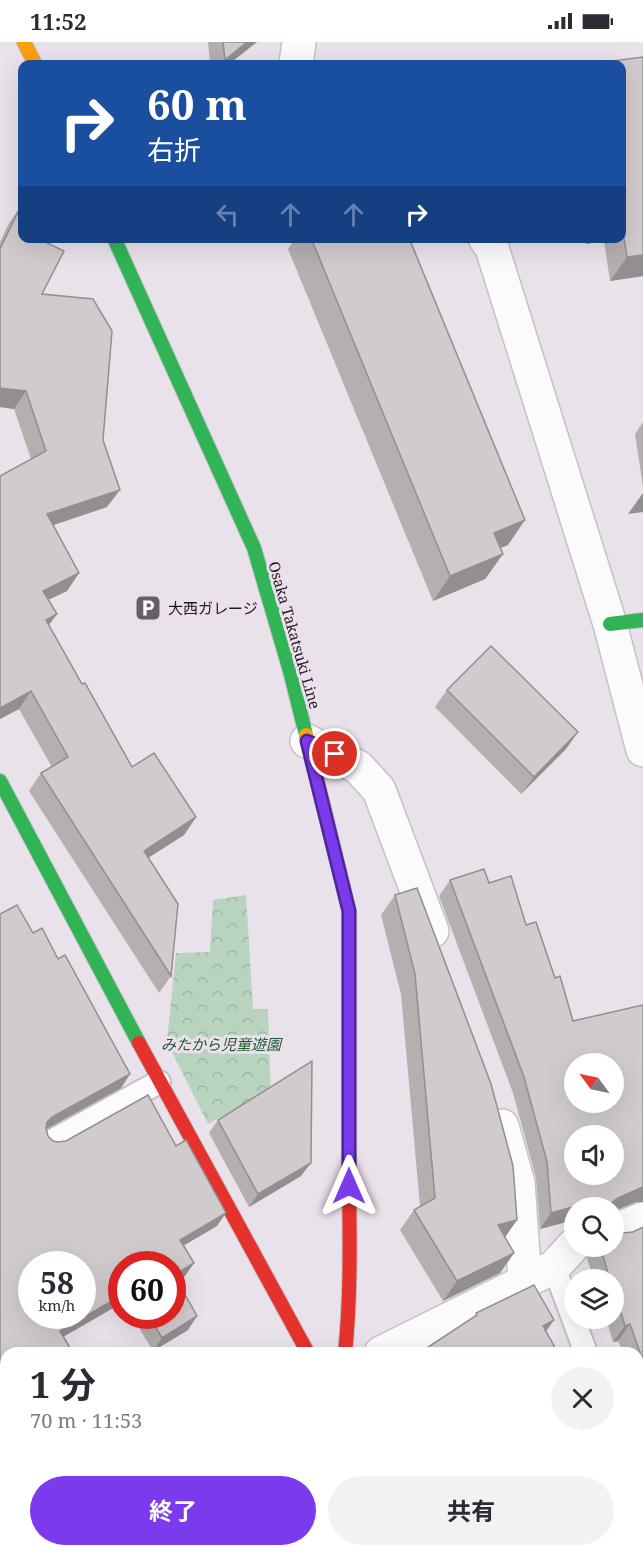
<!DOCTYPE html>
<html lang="ja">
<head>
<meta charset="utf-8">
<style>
	body { margin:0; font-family:"Noto Serif","Noto Sans JP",serif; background:#f2f2f3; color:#2b2b33; height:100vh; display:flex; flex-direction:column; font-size:22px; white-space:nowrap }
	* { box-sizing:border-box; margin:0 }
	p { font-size:20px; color:#7c7c81 }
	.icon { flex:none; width:33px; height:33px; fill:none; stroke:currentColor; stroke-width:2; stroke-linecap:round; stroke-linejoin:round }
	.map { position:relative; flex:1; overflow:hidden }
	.details { position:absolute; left:0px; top:1305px; width:644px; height:210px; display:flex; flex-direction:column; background:#fff; border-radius:18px 18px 0 0; box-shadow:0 6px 24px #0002 }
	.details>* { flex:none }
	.guide { position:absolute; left:18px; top:18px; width:608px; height:183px; border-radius:12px; box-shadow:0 6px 24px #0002; background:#1a4fa0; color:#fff; overflow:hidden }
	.needle { width:39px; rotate:303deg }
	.buttons { position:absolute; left:564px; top:1011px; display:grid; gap:12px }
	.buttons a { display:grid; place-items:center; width:60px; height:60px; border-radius:50%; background:#fff; box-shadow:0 6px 24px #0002; font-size:30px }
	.speed { position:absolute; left:18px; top:1209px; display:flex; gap:12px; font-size:30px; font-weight:700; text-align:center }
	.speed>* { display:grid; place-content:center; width:78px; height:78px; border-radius:50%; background:#fff; box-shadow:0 6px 24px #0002; line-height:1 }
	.speed small { font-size:15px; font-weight:400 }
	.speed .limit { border:9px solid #d22; background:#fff; color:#111 }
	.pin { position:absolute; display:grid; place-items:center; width:51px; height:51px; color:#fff; margin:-26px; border:3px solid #fff; border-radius:50%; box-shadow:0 2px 6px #0007 }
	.me { position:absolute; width:66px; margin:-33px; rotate:0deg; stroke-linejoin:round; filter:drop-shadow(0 0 4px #0008) }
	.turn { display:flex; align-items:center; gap:21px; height:126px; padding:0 30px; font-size:27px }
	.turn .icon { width:78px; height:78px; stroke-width:2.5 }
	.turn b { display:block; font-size:42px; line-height:51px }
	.lanes { display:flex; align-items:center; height:57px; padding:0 30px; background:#0003; justify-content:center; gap:30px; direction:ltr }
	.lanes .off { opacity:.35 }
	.round { display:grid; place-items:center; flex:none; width:63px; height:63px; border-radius:32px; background:#f2f2f3 }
	.overview { display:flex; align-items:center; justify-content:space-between; height:102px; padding:0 30px }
	h1 { font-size:36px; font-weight:700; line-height:45px }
	.primary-button { display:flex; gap:12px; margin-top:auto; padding:12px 30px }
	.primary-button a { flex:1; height:69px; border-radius:36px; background:#7c3aed; color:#fff; font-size:24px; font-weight:700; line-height:69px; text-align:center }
	.primary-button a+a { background:#f2f2f3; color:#2b2b33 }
	.status { display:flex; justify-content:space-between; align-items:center; height:42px; padding:0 30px; background:#fff; direction:ltr }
	.status svg { height:16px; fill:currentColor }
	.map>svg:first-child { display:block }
	.forest { fill:url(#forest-crowns) }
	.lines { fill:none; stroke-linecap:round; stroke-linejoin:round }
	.lane-casing { stroke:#c6c0c6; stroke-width:26 }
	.street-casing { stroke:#c6c0c6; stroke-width:36 }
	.fast-casing { stroke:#c6c0c6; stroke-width:16 }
	.slow-casing { stroke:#c6c0c6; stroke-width:16 }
	.jam-casing { stroke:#c6c0c6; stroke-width:16 }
	.lane { stroke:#fcfbfc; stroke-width:22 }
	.street { stroke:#fcfbfc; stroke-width:33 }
	.fast { stroke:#30b455; stroke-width:14 }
	.slow { stroke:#ff9f0a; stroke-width:14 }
	.jam { stroke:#e5322d; stroke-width:14 }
	.wall { fill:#b5afb0 }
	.shaded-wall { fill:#938e90 }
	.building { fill:#d2cbcd; stroke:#938e90; stroke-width:1.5; fill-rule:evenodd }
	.route-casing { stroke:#51269a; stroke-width:15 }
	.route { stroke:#7c3aed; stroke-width:10 }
	.labels { text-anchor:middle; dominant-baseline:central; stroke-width:6; stroke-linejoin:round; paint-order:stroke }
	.poi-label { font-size:15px; fill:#1f1a1f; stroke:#eddfed; text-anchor:start }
	.street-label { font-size:15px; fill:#1f1a1f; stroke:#eddfed }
	.park-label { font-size:15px; font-style:italic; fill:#175c2f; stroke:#eddfed }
</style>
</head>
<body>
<div class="status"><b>11:52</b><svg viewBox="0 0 49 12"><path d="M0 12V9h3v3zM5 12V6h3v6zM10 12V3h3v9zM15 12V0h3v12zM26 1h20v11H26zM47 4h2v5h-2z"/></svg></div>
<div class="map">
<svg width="643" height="1515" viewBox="0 0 643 1515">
	<defs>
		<pattern id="forest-crowns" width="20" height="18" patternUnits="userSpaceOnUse" patternTransform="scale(1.5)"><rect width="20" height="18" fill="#b8d4bf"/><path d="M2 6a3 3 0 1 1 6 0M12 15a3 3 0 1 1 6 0" fill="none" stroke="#9eb5a4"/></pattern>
	</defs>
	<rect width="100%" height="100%" fill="#eae2ea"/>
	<path class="forest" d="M246 853 253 967H268L272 1088 252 1057 208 1082 167 1000 176 911 210 910 213 858Z"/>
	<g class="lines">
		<g class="lane-casing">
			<g id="lane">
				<path d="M50 1100 159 1040"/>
				<path d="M554 1225 586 1311"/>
				<path d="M638 1435 643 1446"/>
				<path d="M642 1515H643"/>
			</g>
		</g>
		<g class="street-casing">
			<g id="street">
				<path d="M296 22 299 0"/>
				<path d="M485 196 492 206 610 582 643 708"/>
				<path d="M307 699 358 725 379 748 432 889"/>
				<path d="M502 1084 518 1141 525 1239"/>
				<path d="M614 1189 643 1177"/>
				<path d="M381 1311 554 1225 574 1203"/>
				<path d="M0 1405 6 1417"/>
				<path d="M0 1503 6 1478"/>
				<path d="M55 1509 58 1515"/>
			</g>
		</g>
		<g class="fast-casing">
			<g id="fast">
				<path d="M114 196 254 506 290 629 306 693"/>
				<path d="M610 582 643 578"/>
				<path d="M0 739 139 1001"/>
				<path d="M301 1515 302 1509"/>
			</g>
		</g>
		<g class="slow-casing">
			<g id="slow">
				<path d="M24 0 35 22"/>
				<path d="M306 693 349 869V1112"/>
			</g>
		</g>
		<g class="jam-casing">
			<g id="jam">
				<path d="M139 1001 308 1311"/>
				<path d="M345 1311C352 1245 349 1178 349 1112"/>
			</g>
		</g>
		<use href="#lane" class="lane"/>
		<use href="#street" class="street"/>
		<use href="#fast" class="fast"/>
		<use href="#slow" class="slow"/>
		<use href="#jam" class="jam"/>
	</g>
	<g class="wall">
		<path d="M208 0H257L229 22H210Z"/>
		<path d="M621 22 643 234 610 239 604 199 586 202 585 196H621Z"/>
		<path d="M21 164 45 200 42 252 103 398 107 465 54 483 79 531 67 549 48 558 57 572 49 583 82 642 132 725 196 775 184 793 148 816 171 934 159 951 29 749 41 731 52 725 19 667 0 677V434L31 417 14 367 0 365V200L9 181Z"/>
		<path d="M295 196H409L508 503 500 506 503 512 485 537 433 559 288 207Z"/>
		<path d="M643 380V445L635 392Z"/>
		<path d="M447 648 578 690 566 707 521 752 435 665Z"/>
		<path d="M450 838 489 841 526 883 555 936 573 979 643 963V1160H636L614 1169V1166H574V1178L540 1187 536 1136 513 1051 439 854Z"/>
		<path d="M395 853 517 1178 505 1195 514 1211 500 1231 443 1259 400 1188 414 1168 420 1164 401 952 381 873Z"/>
		<path d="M0 872 33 891 58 917 130 1032 121 1046 46 1087 48 1094 53 1099 217 1184 184 1203 194 1221 185 1234 177 1239 188 1288 153 1309 132 1274H172V1222L6 1311V1371H5L0 1362Z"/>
		<path d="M218 1078 301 1134 249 1165 209 1091Z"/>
		<path d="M643 1185V1366L638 1351V1311H623L618 1299 613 1300 606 1276H614V1238H594L587 1216 592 1208V1204H614V1188L623 1191 633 1190Z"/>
		<path d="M367 1509 565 1515H363Z"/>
	</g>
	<g class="shaded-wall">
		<path d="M247 0H257L229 22H221L225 18Z"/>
		<path d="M590 196H606L604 199 586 202Z"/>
		<path d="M643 213V234L610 239 627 215Z"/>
		<path d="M0 346 26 349 14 367 0 365Z"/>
		<path d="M120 448 107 465 35 489 47 472Z"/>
		<path d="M643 451V470L628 472Z"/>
		<path d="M525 478 508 503 477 516 494 491Z"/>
		<path d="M503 512 485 537 433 559 450 534Z"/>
		<path d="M79 531 67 549 31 566 43 549Z"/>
		<path d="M57 572 44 589 46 578Z"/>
		<path d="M31 649 19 667 0 677V666Z"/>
		<path d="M578 690 566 707 521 752 534 735Z"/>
		<path d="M196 775 184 793 132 826 144 809Z"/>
		<path d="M130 1032 121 1046 43 1089 47 1080 52 1075Z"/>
		<path d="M311 1121 301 1134 249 1165 258 1152Z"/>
		<path d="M643 1145V1160H636L614 1169V1166H608L610 1162 618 1156Z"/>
		<path d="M587 1161 584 1166H574V1178L540 1187 551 1171Z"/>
		<path d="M226 1171 217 1184 171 1211 180 1198Z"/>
		<path d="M517 1178 503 1198 498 1183Z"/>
		<path d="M514 1211 500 1231 443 1259 457 1239Z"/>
		<path d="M194 1221 185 1234 172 1241 174 1233Z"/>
		<path d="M122 1253V1261L51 1302 60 1289Z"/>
		<path d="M197 1274 188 1288 153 1309 162 1296Z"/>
		<path d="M554 1278 540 1298 543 1284Z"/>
		<path d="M630 1282 618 1299 613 1300 625 1284Z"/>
	</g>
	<g class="building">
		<path d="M223 0H247L225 18Z"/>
		<path d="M643 15V213L627 215 621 177V22H591Z"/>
		<path d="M21 164 22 165V196H47L45 200 64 209 42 252 93 257 112 289 103 398 120 448 47 472 79 531 43 549 57 572 46 578 82 642 85 641 132 725 154 711 196 775 144 809 178 862 171 934 41 731 68 715 31 649 0 666V434L46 409 26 349 0 346V207Z"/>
		<path d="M311 196H409L525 478 494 491 503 512 450 534Z"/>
		<path d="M491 604 578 690 534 735 447 648Z"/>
		<path d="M484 827 489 841 511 834 526 883 536 880 555 936 560 934 573 979 643 963V1145L618 1156 610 1162 609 1166H588L587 1161 551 1171 547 1120 524 1035 450 838ZM574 1022H614V1060H574ZM574 1094H614V1132H574Z"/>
		<path d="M417 846 491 1042 513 1124 517 1178 498 1183 514 1211 457 1239 414 1168 435 1156 415 932 395 853Z"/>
		<path d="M17 863 33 891 42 886 58 917 65 913 130 1032 52 1075 47 1080 46 1086 48 1094 53 1099 58 1100 66 1099 148 1053 176 1104 186 1098 226 1171 180 1198 194 1221 174 1233 197 1274 162 1296 149 1274H172V1222H122V1253L60 1289 73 1311H6V1343L0 1332V872ZM32 1222H82V1274H32Z"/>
		<path d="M312 1019 311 1121 258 1152 218 1078Z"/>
		<path d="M643 1185V1319L630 1282 625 1284 614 1248V1238H610L600 1204H614V1187L623 1191 633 1190Z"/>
		<path d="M534 1243 554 1278 543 1284 558 1311H419L477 1273 476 1271Z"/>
		<path d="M367 1509H562L565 1515H371Z"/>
	</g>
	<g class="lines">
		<g class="route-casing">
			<path id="route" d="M335 712 307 699 349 869V1144"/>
		</g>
		<use href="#route" class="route"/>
	</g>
	<defs>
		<g id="parking-square" transform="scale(1.35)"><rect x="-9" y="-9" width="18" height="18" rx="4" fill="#666066" stroke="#eddfed"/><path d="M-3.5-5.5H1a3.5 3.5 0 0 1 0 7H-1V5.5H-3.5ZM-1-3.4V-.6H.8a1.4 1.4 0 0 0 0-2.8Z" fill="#fff"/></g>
	</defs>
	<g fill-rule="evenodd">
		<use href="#parking-square" x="148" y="566"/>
	</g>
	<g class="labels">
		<g class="poi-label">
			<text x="168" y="566">大西ガレージ</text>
		</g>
		<g class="street-label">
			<text transform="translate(295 593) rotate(74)">Osaka Takatsuki Line</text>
		</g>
		<g class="park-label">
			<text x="221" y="1002">みたから児童遊園</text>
		</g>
	</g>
</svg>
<div class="buttons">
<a><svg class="needle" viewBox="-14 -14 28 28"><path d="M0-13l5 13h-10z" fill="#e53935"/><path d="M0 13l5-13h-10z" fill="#7c7c81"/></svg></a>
<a><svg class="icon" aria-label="sound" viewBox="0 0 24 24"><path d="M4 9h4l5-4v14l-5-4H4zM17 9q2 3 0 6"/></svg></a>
<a><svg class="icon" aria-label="search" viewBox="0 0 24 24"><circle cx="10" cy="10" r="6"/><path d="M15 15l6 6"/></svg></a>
<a><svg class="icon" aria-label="layers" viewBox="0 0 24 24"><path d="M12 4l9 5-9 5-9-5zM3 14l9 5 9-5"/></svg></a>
</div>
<div class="speed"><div>58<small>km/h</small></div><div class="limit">60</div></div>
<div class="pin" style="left:335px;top:712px;background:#d93025"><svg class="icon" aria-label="arrive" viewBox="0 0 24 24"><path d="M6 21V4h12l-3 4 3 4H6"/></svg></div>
<svg class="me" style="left:349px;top:1144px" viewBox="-20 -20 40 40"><path d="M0-17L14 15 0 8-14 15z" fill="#7c3aed" stroke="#fff" stroke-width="4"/></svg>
<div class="guide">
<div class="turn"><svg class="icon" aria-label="right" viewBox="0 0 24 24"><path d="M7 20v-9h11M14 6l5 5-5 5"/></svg><div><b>60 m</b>右折</div></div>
<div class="lanes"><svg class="icon off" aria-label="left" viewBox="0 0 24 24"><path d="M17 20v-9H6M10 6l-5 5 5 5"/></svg><svg class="icon off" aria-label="ahead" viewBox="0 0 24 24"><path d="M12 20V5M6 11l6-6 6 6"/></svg><svg class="icon off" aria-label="ahead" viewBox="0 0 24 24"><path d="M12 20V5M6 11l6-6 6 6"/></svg><svg class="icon" aria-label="right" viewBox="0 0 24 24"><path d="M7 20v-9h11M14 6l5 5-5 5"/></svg></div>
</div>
<section class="details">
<div class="overview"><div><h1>1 分</h1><p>70 m · 11:53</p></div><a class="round"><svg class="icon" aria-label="close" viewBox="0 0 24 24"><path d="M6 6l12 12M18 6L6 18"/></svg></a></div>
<div class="primary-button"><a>終了</a><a>共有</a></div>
</section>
</div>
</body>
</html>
